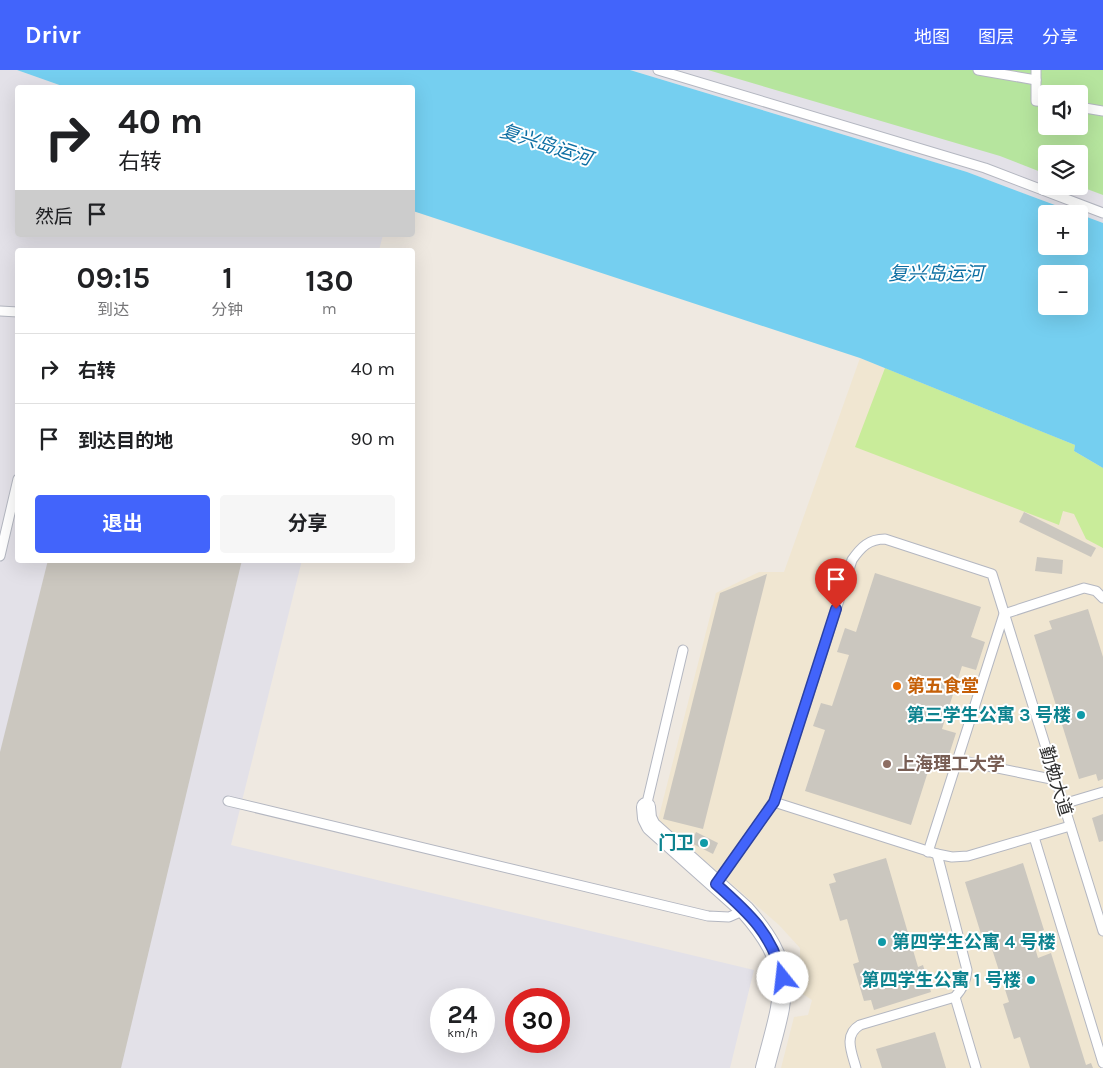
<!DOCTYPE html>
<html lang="zh">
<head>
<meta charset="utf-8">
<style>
	body { margin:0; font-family:Karla,"Noto Sans SC",sans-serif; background:#f6f6f6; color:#202124; height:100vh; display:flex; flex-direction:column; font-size:19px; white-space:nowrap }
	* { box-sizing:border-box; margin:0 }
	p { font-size:16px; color:#757577 }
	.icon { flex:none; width:28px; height:28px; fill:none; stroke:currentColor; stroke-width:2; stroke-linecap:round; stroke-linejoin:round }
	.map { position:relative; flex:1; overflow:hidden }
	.sheet { position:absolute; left:15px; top:178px; width:400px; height:315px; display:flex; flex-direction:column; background:#fff; border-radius:5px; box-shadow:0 5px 20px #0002 }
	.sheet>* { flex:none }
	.banner { position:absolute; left:15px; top:15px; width:400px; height:152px; border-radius:5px; box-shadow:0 5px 20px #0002; background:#fff; color:#202124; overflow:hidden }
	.buttons { position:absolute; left:1038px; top:15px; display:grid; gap:10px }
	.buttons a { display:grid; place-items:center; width:50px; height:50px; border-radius:5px; background:#fff; box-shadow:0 5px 20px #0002; font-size:25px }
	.speed { position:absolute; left:430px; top:918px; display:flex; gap:10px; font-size:25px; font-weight:700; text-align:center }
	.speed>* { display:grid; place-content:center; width:65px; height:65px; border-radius:50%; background:#fff; box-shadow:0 5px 20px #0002; line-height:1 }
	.speed small { font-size:12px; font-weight:400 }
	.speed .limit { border:8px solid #d22; background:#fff; color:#111 }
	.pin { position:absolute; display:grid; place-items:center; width:42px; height:42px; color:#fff; margin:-51px -21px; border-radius:50% 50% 50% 0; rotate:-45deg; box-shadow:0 0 5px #0007 }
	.pin .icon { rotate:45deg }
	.me { position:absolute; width:55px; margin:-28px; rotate:344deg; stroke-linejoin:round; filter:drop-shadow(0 0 4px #0008) }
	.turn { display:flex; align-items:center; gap:18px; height:105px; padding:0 20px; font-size:22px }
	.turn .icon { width:65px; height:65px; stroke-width:2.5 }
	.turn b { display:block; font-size:35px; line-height:42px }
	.then { display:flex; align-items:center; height:48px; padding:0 20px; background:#0003; gap:10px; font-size:19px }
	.eta { display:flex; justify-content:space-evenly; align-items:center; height:85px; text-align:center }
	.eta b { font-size:30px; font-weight:700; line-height:35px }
	.primary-button { display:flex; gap:10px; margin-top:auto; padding:10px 20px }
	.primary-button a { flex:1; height:58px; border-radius:5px; background:#4264fb; color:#fff; font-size:20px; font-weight:700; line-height:58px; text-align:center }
	.primary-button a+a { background:#f6f6f6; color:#202124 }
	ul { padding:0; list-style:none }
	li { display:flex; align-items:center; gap:15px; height:70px; padding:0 20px; border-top:1px solid #e0e0e0 }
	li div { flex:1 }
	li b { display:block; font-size:19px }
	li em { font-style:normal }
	header { display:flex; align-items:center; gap:30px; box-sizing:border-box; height:70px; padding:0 25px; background:#4264fb; color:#fff }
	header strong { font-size:24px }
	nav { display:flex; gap:28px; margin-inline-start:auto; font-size:18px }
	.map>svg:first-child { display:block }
	.industrial { fill:#e3e1e8; fill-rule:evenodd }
	.education { fill:#f0e6d1 }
	.green { fill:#b6e59e; fill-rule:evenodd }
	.pitch { fill:#c9ec9a }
	.water { fill:#75cff0; fill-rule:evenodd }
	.building { fill:#cbc7bf }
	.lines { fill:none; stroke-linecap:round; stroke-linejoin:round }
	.lane-casing { stroke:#b4b7c1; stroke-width:11 }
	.street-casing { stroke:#b4b7c1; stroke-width:20 }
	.lane { stroke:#fff; stroke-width:9 }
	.street { stroke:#fff; stroke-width:18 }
	.route-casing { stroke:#2b41a3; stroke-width:12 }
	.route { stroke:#4264fb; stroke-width:9 }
	.food-dot { fill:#e8710a; stroke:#fff; stroke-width:2 }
	.culture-dot { fill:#0f9aa8; stroke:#fff; stroke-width:2 }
	.education-dot { fill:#8d6e63; stroke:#fff; stroke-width:2 }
	.labels { text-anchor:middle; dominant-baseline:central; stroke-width:4; stroke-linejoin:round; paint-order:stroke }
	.food-label { font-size:18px; font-weight:bold; fill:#c56008; stroke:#fff; text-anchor:start }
	.culture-label { font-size:18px; font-weight:bold; fill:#0d838f; stroke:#fff; text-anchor:end }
	.education-label { font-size:18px; font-weight:bold; fill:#785e54; stroke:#fff; text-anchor:start }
	.street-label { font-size:18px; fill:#2e2e2e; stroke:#fff }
	.water-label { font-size:19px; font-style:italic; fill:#0d6fa3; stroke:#fff }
</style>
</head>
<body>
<header>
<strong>Drivr</strong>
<nav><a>地图</a><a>图层</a><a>分享</a></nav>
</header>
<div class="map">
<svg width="1103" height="998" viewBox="0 0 1103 998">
	<rect width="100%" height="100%" fill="#efe9e1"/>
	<g class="industrial">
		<path d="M0 0H17L65 17 18 18V165H383L379 180H18V490H302L231 775 754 900 730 998H0ZM441 929H484V971H441ZM516 929H559V971H516Z"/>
		<path d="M630 0H1103V153L967 102ZM1046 24H1079V56H1046ZM1046 84H1079V116H1046Z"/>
	</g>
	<path class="education" d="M860 288 1075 375 1074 381 1103 398V998H781L794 947 808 945 812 930 800 922V878L779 855 658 750 716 523 759 502H784Z"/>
	<path class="green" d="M708 0H1103V125L1079 116V84H1046V104L1000 86ZM1046 24H1079V56H1046Z"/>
	<path class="pitch" d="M885 298 1075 375 1074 381 1103 398V478L1086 469 1074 444 1063 441 1059 455 855 377Z"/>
	<path class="water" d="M17 0H630L967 102 1079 144H1046V176H1079V144L1103 153V398L1074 381 1075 375 860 288 413 141 412 18 65 17ZM1046 204H1079V236H1046Z"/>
	<g class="building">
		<path d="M1024 442 1096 478 1091 487 1019 452Z"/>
		<path d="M1037 487 1063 490 1062 504 1035 501Z"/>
		<path d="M48 490H242L121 998H0V682Z"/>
		<path d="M875 503 981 537 971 567 985 572 976 600 962 596 942 659 956 663 946 694 932 689 911 755 805 721 825 660 813 656 821 633 832 636 849 585 837 582 845 558 856 562Z"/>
		<path d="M767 504 703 759 663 749 720 523Z"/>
		<path d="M1088 539 1103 587V709L1098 711 1096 704 1079 709 1034 565 1052 559 1049 551Z"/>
		<path d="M1103 744V771L1099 772 1092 748Z"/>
		<path d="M696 762 718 773 713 784 691 773Z"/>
		<path d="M886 788 918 897 923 895 931 922 874 940 871 930 864 931 853 894 859 892 847 849 840 851 829 814 836 812 833 804Z"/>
		<path d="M1023 793 1044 860 1031 864 1038 888 1051 883 1086 995 1091 993 1093 998H1030L1020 967 1014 969 1003 934 1009 932 991 876 985 877 965 812Z"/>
		<path d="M935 962 946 998H882L876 979Z"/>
	</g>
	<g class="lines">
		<g class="lane-casing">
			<g id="lane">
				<path d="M658 0 985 98 1103 143"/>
				<path d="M978 0 1036 10"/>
				<path d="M1036 0V31L1046 32"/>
				<path d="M1079 37 1103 41"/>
				<path d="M0 241 18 242"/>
				<path d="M0 486 18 409"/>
				<path d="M958 690 1056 710"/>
				<path d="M228 731 708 846 729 847 745 840"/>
				<path d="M774 732 852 490C861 477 869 469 885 469L992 504 1103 861"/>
				<path d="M1063 734 1103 722"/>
				<path d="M646 737 683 580"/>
				<path d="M1034 767 1103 993"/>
				<path d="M928 782 1004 544 1084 518 1096 521 1103 528"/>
				<path d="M716 814 774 732 937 784 952 787 968 786 1070 756"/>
				<path d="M955 927 976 998"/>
				<path d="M856 998C852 983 843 965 860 955L955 927C963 918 966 911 967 900L937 784"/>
			</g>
		</g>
		<g class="street-casing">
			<path id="street" d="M646 737 647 748 651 756 745 840C799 901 783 927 765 998"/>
		</g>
		<use href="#lane" class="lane"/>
		<use href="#street" class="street"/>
	</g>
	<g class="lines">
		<g class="route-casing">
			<path id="route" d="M783 908C772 864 750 844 716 814L774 732 836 539"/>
		</g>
		<use href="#route" class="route"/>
	</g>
	<circle class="food-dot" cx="897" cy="616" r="5"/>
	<g class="culture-dot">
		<circle cx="1081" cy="645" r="5"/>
		<circle cx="704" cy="773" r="5"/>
		<circle cx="882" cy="872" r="5"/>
		<circle cx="1031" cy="910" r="5"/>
	</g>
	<circle class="education-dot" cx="887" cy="694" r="5"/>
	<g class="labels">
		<g class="food-label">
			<text x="907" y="616">第五食堂</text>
		</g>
		<g class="culture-label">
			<text x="1071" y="645">第三学生公寓 3 号楼</text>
			<text x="694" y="773">门卫</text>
			<text x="892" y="872" text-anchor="start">第四学生公寓 4 号楼</text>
			<text x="1021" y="910">第四学生公寓 1 号楼</text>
		</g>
		<g class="education-label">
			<text x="897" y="694">上海理工大学</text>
		</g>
		<g class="street-label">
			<text transform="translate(1056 711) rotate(73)">勤勉大道</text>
		</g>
		<g class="water-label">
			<text transform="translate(546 75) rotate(18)">复兴岛运河</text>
			<text x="936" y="204">复兴岛运河</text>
		</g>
	</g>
</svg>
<div class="buttons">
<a><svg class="icon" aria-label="sound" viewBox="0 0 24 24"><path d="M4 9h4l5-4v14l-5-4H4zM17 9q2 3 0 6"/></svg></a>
<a><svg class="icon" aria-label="layers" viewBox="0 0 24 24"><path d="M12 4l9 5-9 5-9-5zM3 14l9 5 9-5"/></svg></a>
<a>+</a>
<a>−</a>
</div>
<div class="speed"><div>24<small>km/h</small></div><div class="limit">30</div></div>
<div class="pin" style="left:836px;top:539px;background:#d93025"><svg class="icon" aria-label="arrive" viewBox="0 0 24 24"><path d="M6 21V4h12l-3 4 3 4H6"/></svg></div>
<svg class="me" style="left:783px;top:908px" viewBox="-20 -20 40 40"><circle r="19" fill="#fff"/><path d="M0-13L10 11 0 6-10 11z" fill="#4264fb"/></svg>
<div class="banner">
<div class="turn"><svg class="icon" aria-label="right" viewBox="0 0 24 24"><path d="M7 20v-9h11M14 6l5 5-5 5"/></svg><div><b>40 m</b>右转</div></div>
<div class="then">然后<svg class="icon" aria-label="arrive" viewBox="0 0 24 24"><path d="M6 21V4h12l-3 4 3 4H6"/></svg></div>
</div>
<section class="sheet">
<div class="eta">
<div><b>09:15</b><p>到达</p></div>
<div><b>1</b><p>分钟</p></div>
<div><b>130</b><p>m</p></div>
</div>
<ul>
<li><svg class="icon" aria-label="right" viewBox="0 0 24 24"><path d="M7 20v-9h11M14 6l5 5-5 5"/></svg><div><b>右转</b></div><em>40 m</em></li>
<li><svg class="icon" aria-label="arrive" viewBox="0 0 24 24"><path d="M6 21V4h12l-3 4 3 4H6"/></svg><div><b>到达目的地</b></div><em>90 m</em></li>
</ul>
<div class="primary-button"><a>退出</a><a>分享</a></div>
</section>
</div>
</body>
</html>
